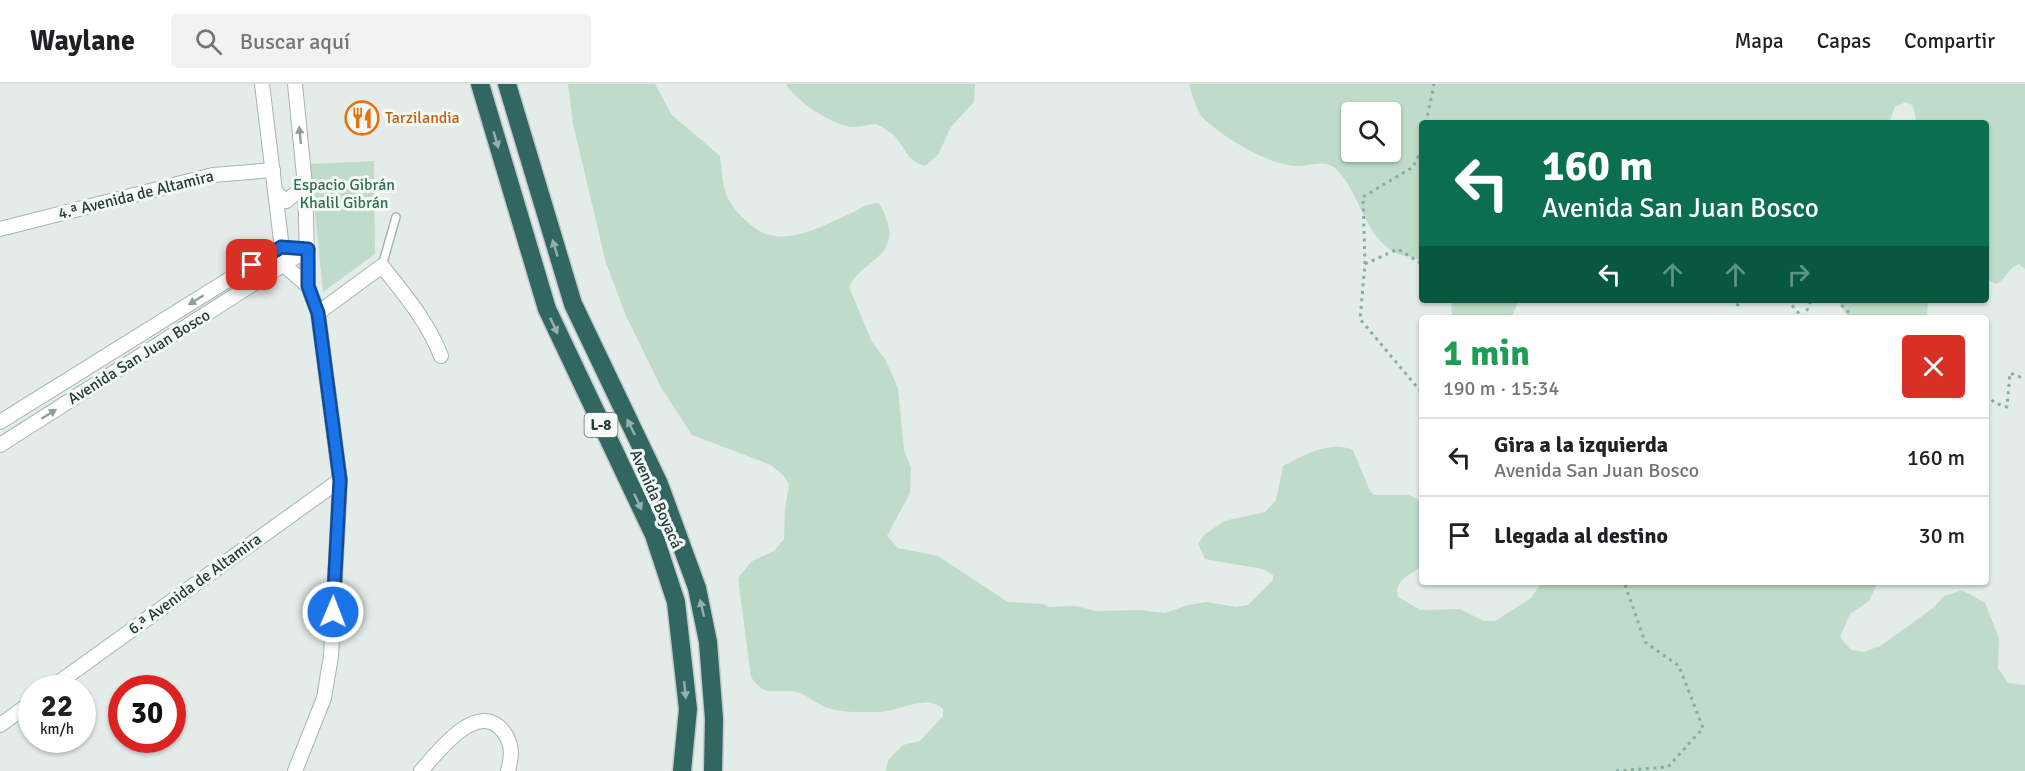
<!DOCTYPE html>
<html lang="es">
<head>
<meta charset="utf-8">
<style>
	body { margin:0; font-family:Signika,sans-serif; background:#f2f2f2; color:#202124; height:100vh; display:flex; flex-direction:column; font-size:22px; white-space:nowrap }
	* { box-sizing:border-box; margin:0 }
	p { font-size:20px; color:#757577 }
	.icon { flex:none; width:33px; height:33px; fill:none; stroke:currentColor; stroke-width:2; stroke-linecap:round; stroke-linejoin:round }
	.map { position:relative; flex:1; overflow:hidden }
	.details { position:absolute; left:1419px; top:231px; width:570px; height:270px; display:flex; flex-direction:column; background:#fff; border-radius:6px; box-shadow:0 2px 4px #0004 }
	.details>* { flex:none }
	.top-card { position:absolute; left:1419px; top:36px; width:570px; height:183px; border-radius:6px; box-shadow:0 2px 4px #0004; background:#0b6e4f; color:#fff; overflow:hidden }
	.fabs { position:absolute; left:1341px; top:18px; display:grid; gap:12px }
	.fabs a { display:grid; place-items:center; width:60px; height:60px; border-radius:6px; background:#fff; box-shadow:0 2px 4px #0004; font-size:30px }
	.speed { position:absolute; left:18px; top:591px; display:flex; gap:12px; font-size:30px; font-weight:700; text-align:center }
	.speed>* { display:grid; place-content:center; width:78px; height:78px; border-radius:50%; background:#fff; box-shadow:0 2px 4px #0004; line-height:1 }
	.speed small { font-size:15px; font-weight:400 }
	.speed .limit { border:9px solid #d22; background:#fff; color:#111 }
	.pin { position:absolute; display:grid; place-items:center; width:51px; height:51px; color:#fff; margin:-26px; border-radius:12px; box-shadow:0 3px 9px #0006 }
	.me { position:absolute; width:66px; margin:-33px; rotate:1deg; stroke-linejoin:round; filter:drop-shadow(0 0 4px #0008) }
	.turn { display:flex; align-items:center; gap:21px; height:126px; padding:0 24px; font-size:27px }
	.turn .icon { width:78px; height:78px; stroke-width:2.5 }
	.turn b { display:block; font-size:42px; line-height:51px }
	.lanes { display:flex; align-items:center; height:57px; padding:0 24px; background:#0003; justify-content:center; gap:30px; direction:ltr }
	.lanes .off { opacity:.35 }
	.round { display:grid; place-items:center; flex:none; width:63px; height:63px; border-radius:6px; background:#f2f2f2 }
	.summary { display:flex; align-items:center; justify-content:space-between; height:102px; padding:0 24px }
	h1 { font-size:36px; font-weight:700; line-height:45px; color:#1e9e55 }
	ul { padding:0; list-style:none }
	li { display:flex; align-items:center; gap:18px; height:78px; padding:0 24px; border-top:2px solid #e0e0e0 }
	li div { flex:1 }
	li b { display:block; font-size:22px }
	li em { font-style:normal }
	header { display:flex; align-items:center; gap:36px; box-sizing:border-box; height:84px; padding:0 30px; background:#fff; border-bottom:2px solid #e0e0e0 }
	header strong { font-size:28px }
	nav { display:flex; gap:33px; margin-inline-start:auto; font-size:21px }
	.search { width:420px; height:54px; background:#f2f2f2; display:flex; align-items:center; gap:15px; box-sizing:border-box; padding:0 21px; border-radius:6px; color:#757577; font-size:22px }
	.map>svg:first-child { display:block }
	.green { fill:#bedcc9; fill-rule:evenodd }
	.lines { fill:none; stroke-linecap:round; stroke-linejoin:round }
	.lane-casing { stroke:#a7b4b0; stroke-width:10 }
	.street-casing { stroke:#a7b4b0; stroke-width:16 }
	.highway-casing { stroke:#c2c9c7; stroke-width:21 }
	.path { stroke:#86aea5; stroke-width:3; stroke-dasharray:3 4.5; stroke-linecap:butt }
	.lane { stroke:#fff; stroke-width:7 }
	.street { stroke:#fff; stroke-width:14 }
	.highway { stroke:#326761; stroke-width:18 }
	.oneway { fill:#929e9c }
	.oneway2 { fill:#93b0ac }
	.route-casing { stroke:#114b97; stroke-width:15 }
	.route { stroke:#1a73e8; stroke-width:10 }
	.labels { text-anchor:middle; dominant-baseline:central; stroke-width:6; stroke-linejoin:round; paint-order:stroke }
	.shield { fill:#f4f9f7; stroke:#627571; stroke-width:1.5 }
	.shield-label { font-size:15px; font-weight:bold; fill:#243d38 }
	.food-label { font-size:16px; fill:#c56008; stroke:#f4f9f7; text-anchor:start }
	.park-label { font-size:16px; fill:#317150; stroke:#f4f9f7 }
	.street-label { font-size:16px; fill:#243d38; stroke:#f4f9f7 }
</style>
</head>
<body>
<header>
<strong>Waylane</strong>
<div class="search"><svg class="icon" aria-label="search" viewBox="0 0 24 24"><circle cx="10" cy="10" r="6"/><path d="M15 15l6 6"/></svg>Buscar aquí</div>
<nav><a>Mapa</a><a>Capas</a><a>Compartir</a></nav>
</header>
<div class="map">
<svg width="2025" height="687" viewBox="0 0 2025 687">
	<rect width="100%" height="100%" fill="#e4ece9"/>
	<g class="green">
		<path d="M568 0H655L672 31 720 72C724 107 723 117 751 141 778 165 815 146 845 132 858 127 864 120 878 119 884 125 885 132 888 140 897 173 859 179 849 203L872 258 885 275 898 304 904 366 911 384 910 409 887 452 898 464 938 472 1008 518 1043 520 1049 523 1075 522 1097 527 1141 526 1165 529 1188 521 1207 518 1236 523 1248 521 1273 496V491L1263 485 1205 475 1198 460 1204 451 1224 437 1265 428 1276 416 1283 382C1304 371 1330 356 1353 366L1370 407 1374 411H1409L1422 418V483C1410 490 1393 497 1398 513L1421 526 1460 525 1484 537H1495L1531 514 1542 498H1878L1869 517 1850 530 1840 553 1851 566 1864 568 1882 561 1933 524 1944 512 1962 506 1985 519 1999 554 1998 584 2008 599 2025 601V687H886L888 676 903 661 920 657 943 632V625C928 609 899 627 880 628 865 628 838 629 825 623 815 619 806 610 796 608 774 603 767 616 751 593L738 494 752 477 774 467 784 455 785 424 789 401 784 392 771 381 692 351 662 305 626 232 606 179 573 40Z"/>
		<path d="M786 0H975L974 18 951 43 938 71 925 82C908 77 907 68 897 55 893 49 884 45 877 40 869 40 861 43 853 43 835 43 794 16 786 0Z"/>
		<path d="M1189 0H2025V185L2019 180C2008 183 2006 197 1995 200L1986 194V39H1915L1916 33 1912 21 1906 18 1895 23 1889 39H1422V177C1413 172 1404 173 1396 169 1365 154 1360 110 1338 87 1325 73 1310 83 1295 82 1269 81 1221 52 1203 34 1196 26 1192 10 1189 0ZM1390 28V68H1352V28Z"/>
		<path d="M374 77 375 170 323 208 310 80Z"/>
		<path d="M1451 216H1519L1511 234H1452Z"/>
		<path d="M1838 216H1928L1927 234H1848Z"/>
	</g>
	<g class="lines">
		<g class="lane-casing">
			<path id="lane" d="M382 182 396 133"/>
		</g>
		<g class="street-casing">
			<g id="street">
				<path d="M262 0 284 181 308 202"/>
				<path d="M295 0 305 102 308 202 318 229 340 396 331 572 324 614 295 687"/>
				<path d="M275 108 286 117 305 102"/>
				<path d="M0 145 213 91 273 86"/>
				<path d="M318 229 382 182C405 211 428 238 441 272"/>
				<path d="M0 338 281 163"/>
				<path d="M0 361 308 165"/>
				<path d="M51 604 340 396"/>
				<path d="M0 641 32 618"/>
				<path d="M421 687C437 669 477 615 503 647 513 660 512 672 508 687"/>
			</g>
		</g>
		<g class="highway-casing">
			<g id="highway">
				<path d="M480 0 547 225 654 451 676 518 688 625 682 687"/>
				<path d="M507 0 573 220 659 400 697 504 708 558 714 635 713 687"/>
			</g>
		</g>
		<g class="path">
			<path d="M1426 39 1434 0"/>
			<path d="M1422 65 1413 83 1363 113 1365 180 1360 235 1422 309"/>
			<path d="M1365 180 1398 165 1422 180"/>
			<path d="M1462 216H1465"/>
			<path d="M1730 216 1738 221V216"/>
			<path d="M1787 216 1803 234"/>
			<path d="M1836 216 1855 234"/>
			<path d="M1804 234 1811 216"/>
			<path d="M1986 311 1995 319 2007 323 2010 289 2025 295"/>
			<path d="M1616 687 1668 683 1703 644 1679 582 1645 558 1624 498"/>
		</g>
		<use href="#lane" class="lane"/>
		<use href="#street" class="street"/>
		<use href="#highway" class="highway"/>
	</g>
	<defs><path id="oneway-solid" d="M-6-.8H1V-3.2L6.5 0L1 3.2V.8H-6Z" transform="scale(1.5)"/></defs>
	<g class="oneway">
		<use href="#oneway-solid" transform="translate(300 51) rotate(-96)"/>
		<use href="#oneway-solid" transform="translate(196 216) rotate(148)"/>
		<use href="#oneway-solid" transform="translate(49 330) rotate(-32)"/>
	</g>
	<g class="oneway2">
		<use href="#oneway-solid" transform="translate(496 56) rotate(74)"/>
		<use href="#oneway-solid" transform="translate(555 164) rotate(-107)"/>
		<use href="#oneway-solid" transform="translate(554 242) rotate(65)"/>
		<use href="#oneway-solid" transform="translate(631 343) rotate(-116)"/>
		<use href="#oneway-solid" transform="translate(638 418) rotate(65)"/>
		<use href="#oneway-solid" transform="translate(702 524) rotate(-103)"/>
		<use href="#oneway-solid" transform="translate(685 606) rotate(84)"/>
	</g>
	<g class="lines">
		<g class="route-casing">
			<path id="route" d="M252 181 281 163 308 165V202L318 229 340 396 333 528"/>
		</g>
		<use href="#route" class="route"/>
	</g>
	<defs>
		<g id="restaurant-ring" transform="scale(1.725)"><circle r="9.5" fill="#f4f9f7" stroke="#e8710a" stroke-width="1.5"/><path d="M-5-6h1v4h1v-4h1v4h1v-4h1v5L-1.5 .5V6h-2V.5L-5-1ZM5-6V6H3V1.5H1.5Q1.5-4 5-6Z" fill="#e8710a"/></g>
	</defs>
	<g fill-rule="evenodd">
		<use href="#restaurant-ring" x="362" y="34"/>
	</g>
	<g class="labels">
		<rect class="shield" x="584.5" y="329" width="33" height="24" rx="4.5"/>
		<g class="shield-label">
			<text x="601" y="341">L-8</text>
		</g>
		<g class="food-label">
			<text x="385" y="34">Tarzilandia</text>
		</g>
		<g class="park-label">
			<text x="344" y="101">Espacio Gibrán<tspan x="344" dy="18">Khalil Gibrán</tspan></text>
		</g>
		<g class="street-label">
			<text transform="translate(136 111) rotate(-14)">4.ª Avenida de Altamira</text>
			<text transform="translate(139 273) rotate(-32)">Avenida San Juan Bosco</text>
			<text transform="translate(656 415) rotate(66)">Avenida Boyacá</text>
			<text transform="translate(195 500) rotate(-36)">6.ª Avenida de Altamira</text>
		</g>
	</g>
</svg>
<div class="fabs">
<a><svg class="icon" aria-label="search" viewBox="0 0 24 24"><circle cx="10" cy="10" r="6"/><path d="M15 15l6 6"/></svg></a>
</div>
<div class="speed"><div>22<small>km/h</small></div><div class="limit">30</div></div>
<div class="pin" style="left:252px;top:181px;background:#d93025"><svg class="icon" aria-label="arrive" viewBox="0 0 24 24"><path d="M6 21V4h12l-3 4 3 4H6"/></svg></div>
<svg class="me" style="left:333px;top:528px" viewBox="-20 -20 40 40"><circle r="17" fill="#1a73e8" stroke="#fff" stroke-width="3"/><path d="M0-11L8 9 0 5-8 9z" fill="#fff"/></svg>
<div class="top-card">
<div class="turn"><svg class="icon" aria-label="left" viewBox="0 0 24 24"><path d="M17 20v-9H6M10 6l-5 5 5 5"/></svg><div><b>160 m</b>Avenida San Juan Bosco</div></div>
<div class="lanes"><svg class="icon" aria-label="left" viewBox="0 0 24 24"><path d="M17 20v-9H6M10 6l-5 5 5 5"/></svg><svg class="icon off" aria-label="ahead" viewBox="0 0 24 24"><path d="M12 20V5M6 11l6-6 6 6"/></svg><svg class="icon off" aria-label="ahead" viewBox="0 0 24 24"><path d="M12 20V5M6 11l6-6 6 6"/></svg><svg class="icon off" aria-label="right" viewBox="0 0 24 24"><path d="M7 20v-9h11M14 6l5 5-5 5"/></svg></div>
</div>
<section class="details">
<div class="summary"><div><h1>1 min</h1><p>190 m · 15:34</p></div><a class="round" style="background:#d93025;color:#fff"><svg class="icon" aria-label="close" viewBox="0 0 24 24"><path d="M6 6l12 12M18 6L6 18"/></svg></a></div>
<ul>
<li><svg class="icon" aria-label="left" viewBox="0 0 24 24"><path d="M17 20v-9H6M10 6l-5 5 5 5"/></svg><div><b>Gira a la izquierda</b><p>Avenida San Juan Bosco</p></div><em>160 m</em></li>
<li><svg class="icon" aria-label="arrive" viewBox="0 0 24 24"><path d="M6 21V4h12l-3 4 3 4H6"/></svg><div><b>Llegada al destino</b></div><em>30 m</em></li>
</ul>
</section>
</div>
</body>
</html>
